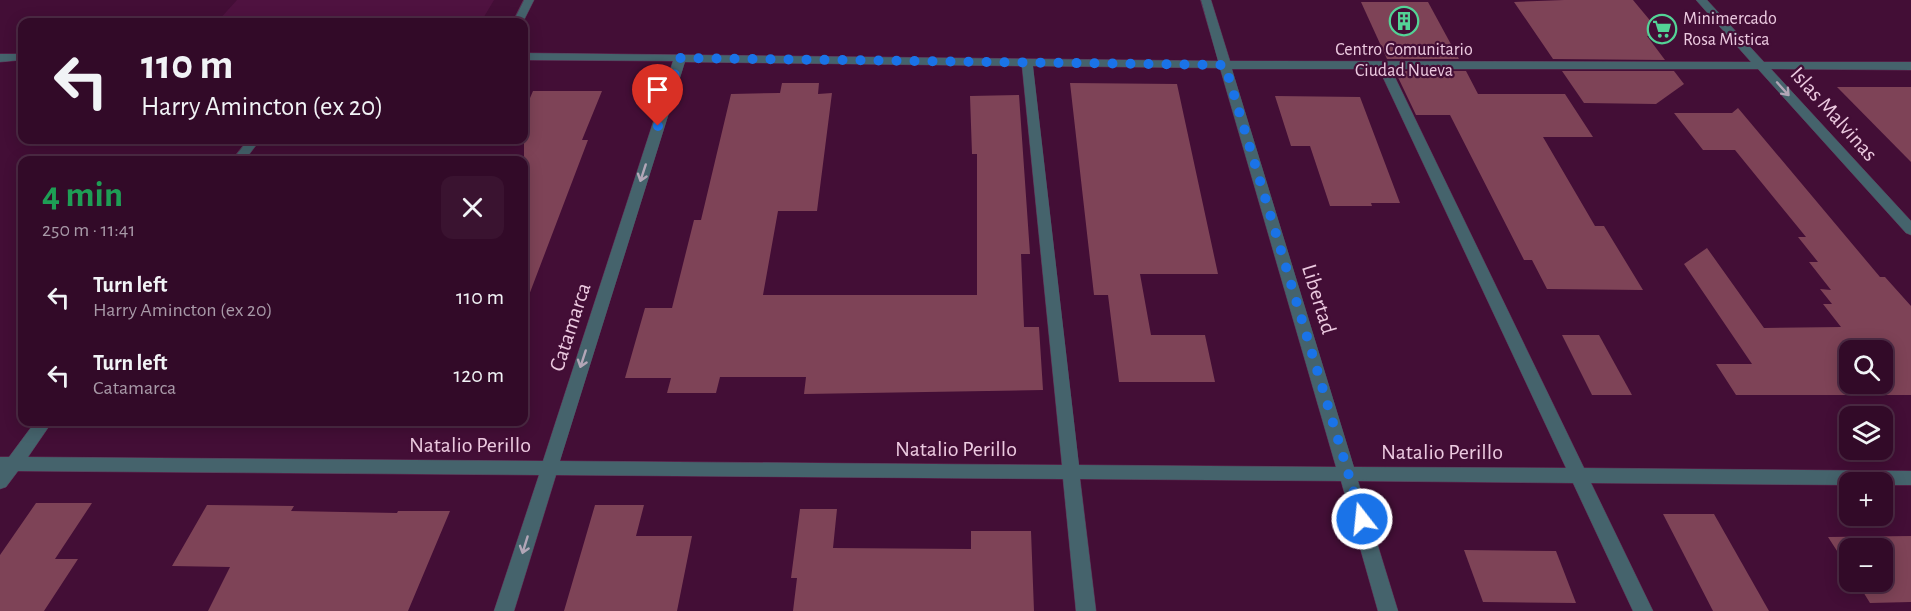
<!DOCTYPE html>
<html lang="en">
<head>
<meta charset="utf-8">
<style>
	body { margin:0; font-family:"Alegreya Sans",sans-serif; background:#3a1330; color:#f1f3f6; height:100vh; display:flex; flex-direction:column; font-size:22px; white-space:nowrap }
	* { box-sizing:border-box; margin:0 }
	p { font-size:20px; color:#a89aa8 }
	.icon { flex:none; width:33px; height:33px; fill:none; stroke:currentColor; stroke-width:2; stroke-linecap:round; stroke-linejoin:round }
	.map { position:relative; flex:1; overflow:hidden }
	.side { position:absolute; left:18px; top:156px; width:510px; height:270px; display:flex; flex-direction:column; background:#320a28; border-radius:12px; box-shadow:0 3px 15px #0003,0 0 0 2px #4d2b45 }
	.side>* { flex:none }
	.hud { position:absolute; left:18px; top:18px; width:510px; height:126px; border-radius:12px; box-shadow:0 3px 15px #0003,0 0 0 2px #4d2b45; background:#320a28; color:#f1f3f6; overflow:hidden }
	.buttons { position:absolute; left:1839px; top:340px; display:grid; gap:12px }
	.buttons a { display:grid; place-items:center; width:54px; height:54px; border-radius:12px; background:#320a28; box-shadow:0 3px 15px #0003,0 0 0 2px #4d2b45; font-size:30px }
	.pin { position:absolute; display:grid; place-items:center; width:51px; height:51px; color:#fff; margin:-62px -26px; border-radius:50% 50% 50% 0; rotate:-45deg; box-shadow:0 0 6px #0007 }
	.pin .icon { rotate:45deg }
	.me { position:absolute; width:66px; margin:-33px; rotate:344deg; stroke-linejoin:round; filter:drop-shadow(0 0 4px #0008) }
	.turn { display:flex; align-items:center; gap:21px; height:126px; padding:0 24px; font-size:27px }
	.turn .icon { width:78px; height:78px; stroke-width:2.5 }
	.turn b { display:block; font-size:42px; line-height:51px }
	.round { display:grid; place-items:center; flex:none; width:63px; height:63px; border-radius:12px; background:#3a1330 }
	.summary { display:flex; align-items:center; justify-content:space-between; height:102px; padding:0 24px }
	h1 { font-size:36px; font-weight:600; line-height:45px; color:#1e9e55 }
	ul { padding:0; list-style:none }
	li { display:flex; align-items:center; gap:18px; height:78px; padding:0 24px }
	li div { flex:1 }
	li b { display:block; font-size:22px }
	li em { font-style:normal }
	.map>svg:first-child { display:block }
	.built { fill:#4f1240 }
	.building { fill:#7e4357; fill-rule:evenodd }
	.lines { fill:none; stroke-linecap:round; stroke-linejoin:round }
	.minor-casing { stroke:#613055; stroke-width:1 }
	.minor { fill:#45636c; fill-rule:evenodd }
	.oneway { stroke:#b2a6b7 }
	.route { stroke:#1a73e8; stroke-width:10; stroke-dasharray:0 18 }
	.labels { text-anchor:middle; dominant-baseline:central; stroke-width:4.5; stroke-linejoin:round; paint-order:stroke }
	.far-poi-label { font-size:18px; fill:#eccae0; stroke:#430e36; text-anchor:start }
	.street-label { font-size:22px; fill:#eccae0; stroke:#430e36 }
</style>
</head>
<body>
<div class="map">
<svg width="1911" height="611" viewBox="0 0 1911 611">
	<rect width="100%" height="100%" fill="#430e36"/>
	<path class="built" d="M237 0H494L481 22H217Z"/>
	<g class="building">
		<path d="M1564 0H1633L1663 36H1647L1665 60 1553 59 1514 2Z"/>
		<path d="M1361 2H1428L1459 59H1387Z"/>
		<path d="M1395 71H1466L1478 94H1565L1593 137H1543L1595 226H1604L1643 290 1547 289 1532 260H1524L1450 115H1416Z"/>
		<path d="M1562 71H1674L1684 84 1656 104 1584 103Z"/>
		<path d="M782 83H819L818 94 832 93 817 211H778L763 295H977V154H972L970 96 1019 95 1030 254H1021L1024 327H1039L1043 390 804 394 806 377H720L716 393H667L671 378H625L645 308H672L694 220H701L731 94 780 93Z"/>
		<path d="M1070 83 1177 84 1218 274H1140L1151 335H1205L1215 382H1119L1108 295H1094Z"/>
		<path d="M1837 87H1911V162Z"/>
		<path d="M533 91H602L582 140H588L526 303H524V112Z"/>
		<path d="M1275 96 1360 97 1400 203H1371L1372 206H1330L1310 146H1291Z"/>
		<path d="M1738 108 1880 277H1885L1911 306V395H1736L1716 364H1752L1684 264 1707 248 1764 328 1841 327 1823 304H1832L1820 289 1831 290 1809 262H1818L1798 237H1806L1735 150H1703L1674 113H1732ZM1850 351H1882V384H1850Z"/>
		<path d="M1562 335H1599L1632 395H1592Z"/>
		<path d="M36 503H92L55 559H78L44 611H0V555Z"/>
		<path d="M207 505 294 506 291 511 397 513 398 511H450L408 611H208L230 567 172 566Z"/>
		<path d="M595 505H644L636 536H692L677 611H564Z"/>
		<path d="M800 509H837L833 548 971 549V531H1031L1034 611H793L797 578H791Z"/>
		<path d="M1663 514H1714L1769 611H1713Z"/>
		<path d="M1911 536V602L1870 603 1857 582H1882V549H1850V571L1828 537Z"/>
		<path d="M1464 550 1556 551 1576 603 1483 602Z"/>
	</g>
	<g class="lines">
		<g class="minor-casing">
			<g id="minor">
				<path d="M524 0H534L523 22H513Z"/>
				<path d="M1201 0H1211L1230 61 1751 62 1696 0H1707L1764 62H1911V70L1771 69 1911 221V235L1906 233 1758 69H1391L1584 468 1911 471V485H1882V483H1850V485L1591 483 1653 611H1633L1573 483 1358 481 1398 611H1378L1341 481 1080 479 1096 611H1076L1063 479 556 475 514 611H494L539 475 18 471 6 487 0 489V457H9L35 422H52L28 457 543 461 673 61 524 60V53L1218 61ZM685 62 1022 66 1062 465 560 461ZM1033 66 1220 68 1336 467 1079 465ZM1232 69H1379L1566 468 1354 467Z"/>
				<path d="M0 54H22V60L0 62Z"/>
				<path d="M248 140H260L245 160H232Z"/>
			</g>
		</g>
		<use href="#minor" class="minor"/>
	</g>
	<defs><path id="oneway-shaft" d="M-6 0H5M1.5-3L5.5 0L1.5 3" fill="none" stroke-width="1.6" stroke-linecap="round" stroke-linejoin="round" transform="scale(1.5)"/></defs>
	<g class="oneway">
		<use href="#oneway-shaft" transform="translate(1783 89) rotate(48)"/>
		<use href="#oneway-shaft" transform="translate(643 173) rotate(108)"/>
		<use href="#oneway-shaft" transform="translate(583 359) rotate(108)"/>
		<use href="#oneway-shaft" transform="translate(525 545) rotate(107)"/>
	</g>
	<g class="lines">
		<path class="route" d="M658 126 680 58 1225 65 1362 519"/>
	</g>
	<defs>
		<g id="building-ring" transform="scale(1.5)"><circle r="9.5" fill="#430e36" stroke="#53d396" stroke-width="1.5"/><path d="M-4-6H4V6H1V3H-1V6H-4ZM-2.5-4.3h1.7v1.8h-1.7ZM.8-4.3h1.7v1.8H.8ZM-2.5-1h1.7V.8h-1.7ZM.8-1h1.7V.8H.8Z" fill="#53d396"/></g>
		<g id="supermarket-ring" transform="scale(1.5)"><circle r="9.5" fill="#430e36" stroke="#53d396" stroke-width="1.5"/><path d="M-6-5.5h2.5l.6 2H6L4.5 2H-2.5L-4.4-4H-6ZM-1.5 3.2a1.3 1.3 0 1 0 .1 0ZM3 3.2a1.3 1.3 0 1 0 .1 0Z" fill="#53d396"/></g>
	</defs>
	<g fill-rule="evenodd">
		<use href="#building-ring" x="1404" y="21"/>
		<use href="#supermarket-ring" x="1662" y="29"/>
	</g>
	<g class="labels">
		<g class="far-poi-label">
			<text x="1683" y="19">Minimercado<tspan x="1683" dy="21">Rosa Mistica</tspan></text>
			<text x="1404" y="50" text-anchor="middle">Centro Comunitario<tspan x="1404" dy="21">Ciudad Nueva</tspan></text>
		</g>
		<g class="street-label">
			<text transform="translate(1834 114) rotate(48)">Islas Malvinas</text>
			<text transform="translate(1319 299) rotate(73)">Libertad</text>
			<text transform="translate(570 327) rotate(-72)">Catamarca</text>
			<text x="470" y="445">Natalio Perillo</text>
			<text x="956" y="449">Natalio Perillo</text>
			<text x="1442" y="452">Natalio Perillo</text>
		</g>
	</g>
</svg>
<div class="buttons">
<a><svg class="icon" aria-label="search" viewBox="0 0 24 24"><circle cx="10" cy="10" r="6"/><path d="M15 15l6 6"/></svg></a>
<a><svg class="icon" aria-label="layers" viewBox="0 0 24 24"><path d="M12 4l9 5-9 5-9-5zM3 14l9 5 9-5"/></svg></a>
<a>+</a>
<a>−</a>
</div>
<div class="pin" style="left:658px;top:126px;background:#d93025"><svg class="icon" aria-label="arrive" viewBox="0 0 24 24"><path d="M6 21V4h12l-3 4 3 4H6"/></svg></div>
<svg class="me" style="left:1362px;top:519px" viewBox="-20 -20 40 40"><circle r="17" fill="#1a73e8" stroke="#fff" stroke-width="3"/><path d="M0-11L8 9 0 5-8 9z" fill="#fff"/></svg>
<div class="hud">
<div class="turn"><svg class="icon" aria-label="left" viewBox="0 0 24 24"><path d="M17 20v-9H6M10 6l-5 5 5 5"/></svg><div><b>110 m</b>Harry Amincton (ex 20)</div></div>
</div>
<section class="side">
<div class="summary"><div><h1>4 min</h1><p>250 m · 11:41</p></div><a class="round"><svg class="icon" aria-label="close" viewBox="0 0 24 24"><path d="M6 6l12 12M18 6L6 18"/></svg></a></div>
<ul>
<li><svg class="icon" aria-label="left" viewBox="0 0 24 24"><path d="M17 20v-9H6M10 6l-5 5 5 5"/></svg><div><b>Turn left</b><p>Harry Amincton (ex 20)</p></div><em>110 m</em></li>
<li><svg class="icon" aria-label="left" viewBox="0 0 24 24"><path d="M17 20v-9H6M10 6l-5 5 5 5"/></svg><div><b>Turn left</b><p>Catamarca</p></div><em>120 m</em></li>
</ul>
</section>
</div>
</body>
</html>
